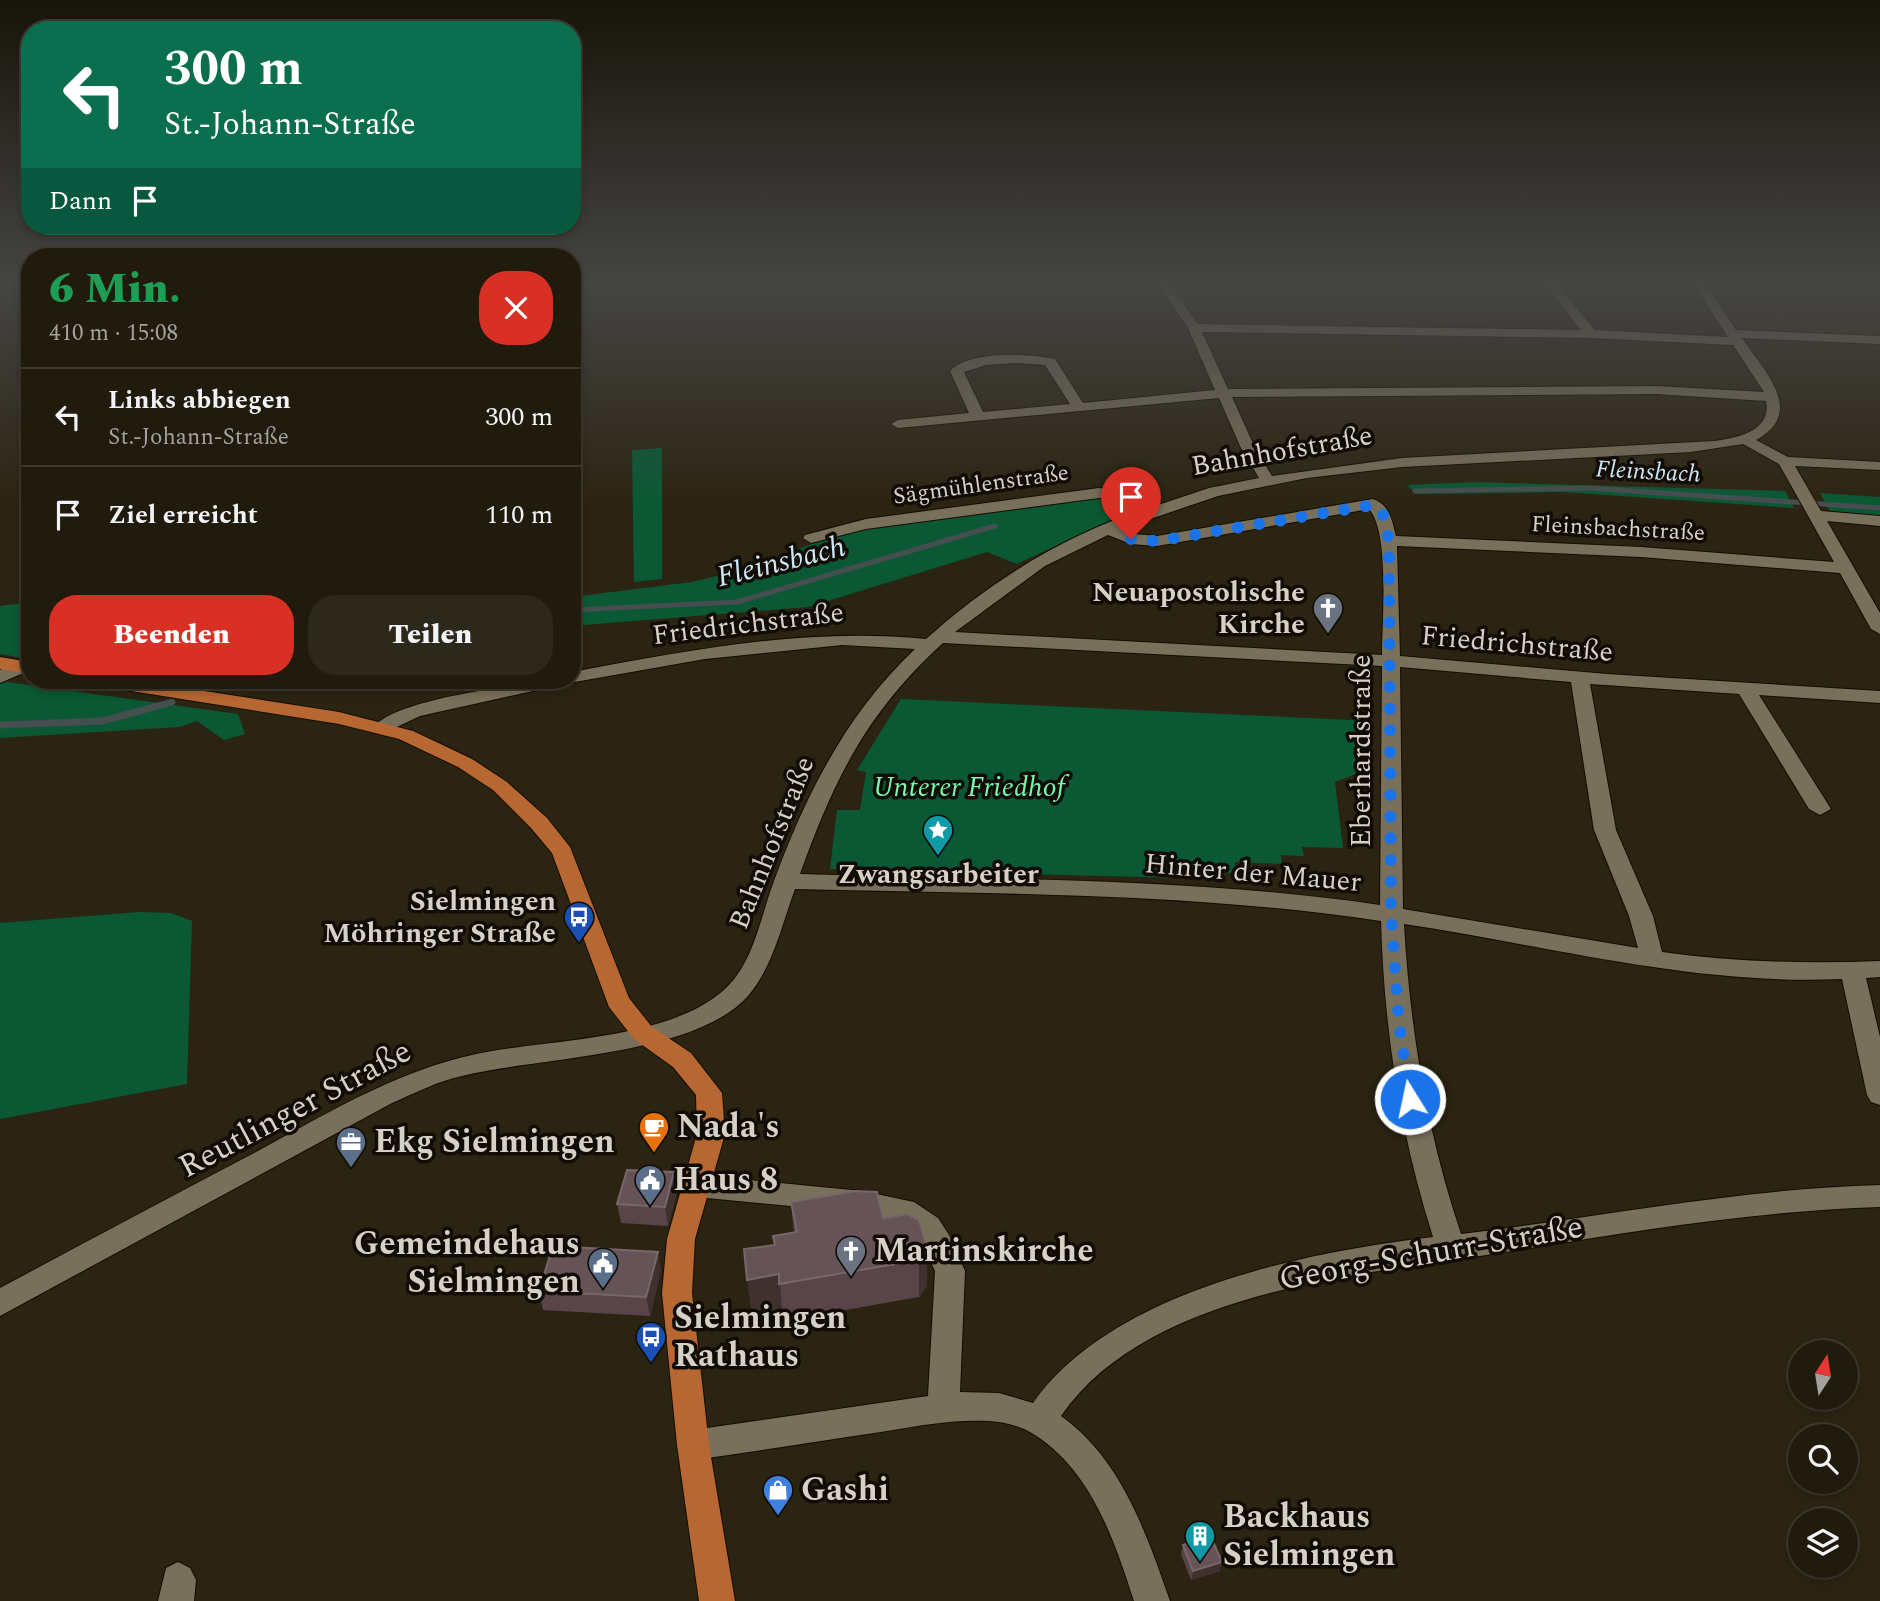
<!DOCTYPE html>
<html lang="de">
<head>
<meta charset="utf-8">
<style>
	body { margin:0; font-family:Spectral,serif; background:#2d281c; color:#f1f3f6; height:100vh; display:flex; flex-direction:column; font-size:26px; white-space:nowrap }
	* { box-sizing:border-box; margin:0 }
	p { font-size:23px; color:#a2a19e }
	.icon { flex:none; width:38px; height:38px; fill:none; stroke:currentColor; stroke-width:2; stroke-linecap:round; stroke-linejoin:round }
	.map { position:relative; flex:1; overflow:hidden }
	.sheet { position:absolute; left:21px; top:248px; width:560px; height:441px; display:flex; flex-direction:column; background:#211b0e; border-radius:28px; box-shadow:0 4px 10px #0003,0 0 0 2px #3e392e }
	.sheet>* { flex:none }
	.banner { position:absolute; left:21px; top:21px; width:560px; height:214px; border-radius:28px; box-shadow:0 4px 10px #0003,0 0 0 2px #3e392e; background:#0b6e4f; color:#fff; overflow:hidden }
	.needle { width:46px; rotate:12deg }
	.tools { position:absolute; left:1788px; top:1340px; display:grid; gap:14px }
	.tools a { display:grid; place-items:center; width:70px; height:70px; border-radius:50%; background:#211b0e; box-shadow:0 4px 10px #0003,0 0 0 2px #3e392e; font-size:35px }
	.pin { position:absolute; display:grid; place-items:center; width:60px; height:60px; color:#fff; margin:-72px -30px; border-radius:50% 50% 50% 0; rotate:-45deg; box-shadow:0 0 7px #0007 }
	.pin .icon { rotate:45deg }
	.me { position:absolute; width:77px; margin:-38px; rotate:350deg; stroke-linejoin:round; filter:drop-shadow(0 0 5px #0008) }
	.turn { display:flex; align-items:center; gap:24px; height:147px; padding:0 28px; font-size:32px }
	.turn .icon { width:91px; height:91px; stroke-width:2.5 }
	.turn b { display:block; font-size:49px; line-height:60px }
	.then { display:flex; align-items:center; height:66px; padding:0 28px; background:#0003; gap:14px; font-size:26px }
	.round { display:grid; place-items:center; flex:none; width:74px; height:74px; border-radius:28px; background:#2d281c }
	.head { display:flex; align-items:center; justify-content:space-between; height:119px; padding:0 28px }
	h1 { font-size:42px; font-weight:800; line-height:52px; color:#1e9e55 }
	.action { display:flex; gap:14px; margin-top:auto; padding:14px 28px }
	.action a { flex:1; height:80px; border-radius:28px; background:#d93025; color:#fff; font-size:28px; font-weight:800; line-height:80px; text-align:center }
	.action a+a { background:#2d281c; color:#f1f3f6 }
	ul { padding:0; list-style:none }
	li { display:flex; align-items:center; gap:21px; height:98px; padding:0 28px; border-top:2px solid #3e392e }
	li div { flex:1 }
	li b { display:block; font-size:26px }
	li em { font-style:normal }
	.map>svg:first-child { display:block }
	.built { fill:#362b12 }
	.green { fill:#0a5934 }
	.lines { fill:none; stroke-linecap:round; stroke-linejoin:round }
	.stream-far1 { stroke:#464e50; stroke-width:5 }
	.stream { stroke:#464e50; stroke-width:7 }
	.minor-casing { stroke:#140d00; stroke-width:2 }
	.major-casing { stroke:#140d00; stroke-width:2 }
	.minor { fill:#79705b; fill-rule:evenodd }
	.major { fill:#b76732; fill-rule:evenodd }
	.wall { fill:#584449 }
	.shaded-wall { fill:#41312e }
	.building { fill:#665357; stroke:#786768; stroke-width:2 }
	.route { stroke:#1a73e8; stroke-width:12; stroke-dasharray:0 21.6 }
	.labels { text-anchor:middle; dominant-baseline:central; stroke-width:7; stroke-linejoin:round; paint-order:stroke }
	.far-street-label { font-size:23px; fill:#d6d1c6; stroke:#110d06 }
	.far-water-label { font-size:24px; font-style:italic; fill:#cee5f3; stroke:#110d06 }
	.street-label { font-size:28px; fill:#d6d1c6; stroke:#110d06 }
	.poi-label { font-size:28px; font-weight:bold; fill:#d6d1c6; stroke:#110d06; text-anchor:end }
	.park-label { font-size:28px; font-style:italic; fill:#75f9ae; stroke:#110d06 }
	.water-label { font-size:30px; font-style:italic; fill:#cee5f3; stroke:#110d06 }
	.near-street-label { font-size:33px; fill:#d6d1c6; stroke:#110d06 }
	.near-poi-label { font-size:33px; font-weight:bold; fill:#d6d1c6; stroke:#110d06; text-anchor:start }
</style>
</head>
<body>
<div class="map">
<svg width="1880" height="1601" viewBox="0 0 1880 1601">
	<rect width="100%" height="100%" fill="#2c2412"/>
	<path class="built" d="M1707 282H1880V336L1744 330Z"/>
	<g class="green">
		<path d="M662 448V579L634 582 632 450Z"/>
		<path d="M1474 482 1785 491 1794 508 1564 492 1416 494 1407 485Z"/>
		<path d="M1820 493 1880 497V516L1830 511Z"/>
		<path d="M1106 494 1128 501 1133 506 1132 510 1017 564 987 552 808 607 572 626V597L692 582 738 571 859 527Z"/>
		<path d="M30 602V659L0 654V606Z"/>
		<path d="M0 681 238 714 245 734 224 740 197 721 179 727 0 738Z"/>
		<path d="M188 681H281L235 690Z"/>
		<path d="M901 699 1371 721 1369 769 1335 782 1343 848 1302 847 1304 856 1281 855 1282 864 1235 862 1236 873 1183 871V878L830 869 837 810H860L866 772 857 770Z"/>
		<path d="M139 912 171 913 192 921 187 1084 0 1119V923Z"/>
	</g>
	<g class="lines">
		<g class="stream-far1">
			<path d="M1415 491 1589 488 1880 508"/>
			<path d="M572 610 737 602 995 526"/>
		</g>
		<g class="stream">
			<path d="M223 688 251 681"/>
			<path d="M0 725 103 721 172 702"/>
		</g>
		<g class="minor-casing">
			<g id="minor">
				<path d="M1157 282H1169L1198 324 1581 330 1543 282H1555L1595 330 1728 337 1692 282H1704L1736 330 1880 336V344L1742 338C1764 371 1807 412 1756 440L1788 457 1880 462V470L1795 466 1821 511 1880 516V526L1827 521 1880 613V634L1871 629 1840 573 1641 557 1397 546 1400 656 1607 674 1880 691V703L1759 695 1831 809 1820 815 1809 809 1739 694 1590 684 1616 830 1653 916 1662 952C1735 962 1807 964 1880 961V977L1866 978 1880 1037V1105L1871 1102 1867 1095 1842 979C1694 986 1550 946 1404 924 1410 1030 1427 1133 1461 1234 1601 1217 1738 1189 1880 1185V1207C1756 1211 1634 1231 1512 1251 1372 1274 1150 1287 1061 1416 1122 1460 1146 1533 1170 1601H1134C1114 1540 1092 1472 1035 1435 1021 1426 1005 1422 989 1421 948 1419 908 1428 867 1434 809 1443 751 1452 693 1460L681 1456 677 1445 681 1434 693 1430 928 1396 935 1271 918 1234 897 1220 862 1213 696 1197 686 1194 682 1186 686 1178 696 1175 862 1191 914 1202 938 1218 951 1238 965 1271 960 1392 999 1393 1033 1403C1112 1291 1305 1252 1433 1237 1400 1133 1384 1029 1381 921 1187 892 990 894 795 889 782 924 773 967 748 996 695 1056 538 1057 462 1076 438 1081 415 1093 392 1103L0 1316V1288C86 1242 172 1196 258 1151 333 1110 407 1065 492 1051 561 1039 673 1038 726 988 754 962 761 915 774 881 806 794 847 713 915 649L842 645 705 659 569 683 420 716 384 733 374 727C396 698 534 681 572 681V672C690 650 806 627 926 639 989 582 1066 534 1146 509L1121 499 1099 498 866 529 811 543 803 538 805 535 866 519 1099 488 1128 491 1161 504 1209 488 1259 478 1241 448 1219 398 898 428 891 424 898 420 969 413 950 371C969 351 1029 353 1055 359L1083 403 1215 390 1188 328ZM1202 332 1591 338 1733 345 1764 392 1656 386 1228 389ZM1016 363 1045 365 1070 404 983 412 964 372 986 365ZM1656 394 1766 401C1772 431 1737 438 1714 441L1402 458 1272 476 1255 448 1232 397ZM1743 444 1779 464 1834 562 1641 547 1396 536C1392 521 1390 505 1373 499L1157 536 1134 534 1121 529 1218 496 1307 478 1402 467 1691 452ZM1369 509C1390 532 1382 622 1382 655L955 632 1045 566 1108 535 1131 544 1157 546ZM943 643 1382 666 1380 905C1188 877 993 880 800 874 834 779 867 712 943 643ZM1400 667 1571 682 1594 830 1629 916 1638 948 1403 909Z"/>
				<path d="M21 661 30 666 28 671 0 683V670Z"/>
				<path d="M178 1562 190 1568 196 1580 194 1601H158L166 1568Z"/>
			</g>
		</g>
		<g class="major-casing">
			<g id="major">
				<path d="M0 657 30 662V674L0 669Z"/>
				<path d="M97 681H140L339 712 413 731 472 759 507 782 547 818 570 847 629 998 652 1027 691 1053 722 1093 725 1134 695 1239 692 1293 709 1445 735 1601H699L677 1445 662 1293 667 1239 697 1134 696 1095 673 1067 634 1039 609 1007 552 853 531 828 493 790 458 767 399 739 339 724 106 687Z"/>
			</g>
		</g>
		<use href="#minor" class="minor"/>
		<use href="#major" class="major"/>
	</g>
	<g class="wall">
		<path d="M677 1191 668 1226 621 1223 617 1204Z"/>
		<path d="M791 1202 883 1218 927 1249V1286L919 1297 783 1321 782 1311 752 1317 774 1245 773 1236 794 1233Z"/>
		<path d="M661 1271 650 1316 543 1310 539 1291Z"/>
		<path d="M1183 1545 1220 1571 1191 1580 1181 1554Z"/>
	</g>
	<g class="shaded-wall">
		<path d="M674 1172 677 1191 668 1226 665 1207Z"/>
		<path d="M927 1249V1286L919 1297V1260Z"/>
		<path d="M658 1252 661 1271 650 1316 646 1297Z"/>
		<path d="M779 1274 782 1311 752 1317 747 1280Z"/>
		<path d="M1222 1562 1220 1571 1191 1580 1193 1571Z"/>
	</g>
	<g class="building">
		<path d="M627 1170 674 1172 665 1207 617 1204Z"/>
		<path d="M855 1191 877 1192 883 1218 907 1214 919 1220 927 1249 919 1260 779 1284V1274L747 1280 744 1249 775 1245 773 1236 797 1232 791 1202Z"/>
		<path d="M553 1246 658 1252 646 1297 539 1291Z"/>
		<path d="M1211 1537 1222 1562 1193 1571 1183 1545Z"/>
	</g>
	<linearGradient id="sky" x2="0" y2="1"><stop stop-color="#18140a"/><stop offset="0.56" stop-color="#454544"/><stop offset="1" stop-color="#454544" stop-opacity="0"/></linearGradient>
	<rect width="1880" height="506" fill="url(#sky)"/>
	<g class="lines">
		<path class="route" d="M1131 539 1157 541 1373 505 1383 515 1389 541 1391 915 1399 1023 1410 1099"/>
	</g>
	<defs>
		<g id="church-pin" transform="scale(1.575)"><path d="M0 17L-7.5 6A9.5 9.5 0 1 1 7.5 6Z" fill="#6b7280" stroke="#110d06"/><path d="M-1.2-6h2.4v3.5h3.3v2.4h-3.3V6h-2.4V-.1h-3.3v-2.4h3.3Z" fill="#fff"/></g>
		<g id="sight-pin" transform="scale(1.575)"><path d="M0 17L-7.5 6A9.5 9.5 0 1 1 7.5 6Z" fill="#0f9aa8" stroke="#110d06"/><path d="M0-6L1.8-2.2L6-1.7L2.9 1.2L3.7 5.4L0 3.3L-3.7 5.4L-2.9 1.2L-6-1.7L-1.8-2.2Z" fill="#fff"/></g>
		<g id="bus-pin" transform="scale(1.575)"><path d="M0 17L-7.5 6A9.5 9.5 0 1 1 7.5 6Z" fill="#1a4fb4" stroke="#110d06"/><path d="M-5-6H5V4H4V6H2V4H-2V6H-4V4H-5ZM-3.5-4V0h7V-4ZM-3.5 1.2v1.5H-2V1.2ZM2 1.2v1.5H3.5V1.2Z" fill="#fff"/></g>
		<g id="cafe-pin" transform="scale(1.575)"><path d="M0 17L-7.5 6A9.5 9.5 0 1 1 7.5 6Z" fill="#e8710a" stroke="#110d06"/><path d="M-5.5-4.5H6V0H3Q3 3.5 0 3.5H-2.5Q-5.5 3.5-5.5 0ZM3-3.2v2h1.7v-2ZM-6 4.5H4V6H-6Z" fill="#fff"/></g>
		<g id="office-pin" transform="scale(1.575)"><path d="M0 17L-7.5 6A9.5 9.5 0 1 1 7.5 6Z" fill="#5c6f8a" stroke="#110d06"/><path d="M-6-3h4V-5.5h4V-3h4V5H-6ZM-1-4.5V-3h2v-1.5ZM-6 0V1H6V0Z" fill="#fff"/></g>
		<g id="civic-pin" transform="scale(1.575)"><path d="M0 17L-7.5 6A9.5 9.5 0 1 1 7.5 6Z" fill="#5c6f8a" stroke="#110d06"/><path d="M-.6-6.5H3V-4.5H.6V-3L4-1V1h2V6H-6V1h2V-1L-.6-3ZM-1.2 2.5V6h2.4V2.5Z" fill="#fff"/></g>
		<g id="shop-pin" transform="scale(1.575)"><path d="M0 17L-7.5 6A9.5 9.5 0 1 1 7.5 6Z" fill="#3f7fe0" stroke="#110d06"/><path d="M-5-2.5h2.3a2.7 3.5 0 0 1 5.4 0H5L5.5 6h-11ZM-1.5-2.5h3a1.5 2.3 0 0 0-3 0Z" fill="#fff"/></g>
		<g id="building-pin" transform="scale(1.575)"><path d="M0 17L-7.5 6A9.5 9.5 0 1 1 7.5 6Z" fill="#0f9aa8" stroke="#110d06"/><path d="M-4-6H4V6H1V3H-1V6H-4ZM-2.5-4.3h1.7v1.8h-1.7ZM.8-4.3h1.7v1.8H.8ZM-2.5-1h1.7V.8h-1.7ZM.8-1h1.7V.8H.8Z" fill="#fff"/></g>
	</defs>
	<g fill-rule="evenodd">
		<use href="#church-pin" x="1328" y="608"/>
		<use href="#sight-pin" x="938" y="830"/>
		<use href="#bus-pin" x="579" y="917"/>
		<use href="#cafe-pin" x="654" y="1127"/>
		<use href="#office-pin" x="351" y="1142"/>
		<use href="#civic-pin" x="650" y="1180"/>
		<use href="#church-pin" x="851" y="1251"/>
		<use href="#civic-pin" x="603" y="1263"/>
		<use href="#bus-pin" x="651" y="1337"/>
		<use href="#shop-pin" x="778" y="1490"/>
		<use href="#building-pin" x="1200" y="1536"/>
	</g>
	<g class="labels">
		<g class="far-street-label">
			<text transform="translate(981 485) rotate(-8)">Sägmühlenstraße</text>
			<text transform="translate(1618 529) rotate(3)">Fleinsbachstraße</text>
		</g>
		<g class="far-water-label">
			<text transform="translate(1648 472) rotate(3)">Fleinsbach</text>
		</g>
		<g class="street-label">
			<text transform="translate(1282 451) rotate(-10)">Bahnhofstraße</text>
			<text transform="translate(748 624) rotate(-7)">Friedrichstraße</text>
			<text transform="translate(1517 644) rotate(5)">Friedrichstraße</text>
			<text transform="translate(1361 751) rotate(-90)">Eberhardstraße</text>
			<text transform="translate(772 843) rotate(-68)">Bahnhofstraße</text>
			<text transform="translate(1253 873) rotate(5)">Hinter der Mauer</text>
		</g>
		<g class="poi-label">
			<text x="1305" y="592">Neuapostolische<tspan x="1305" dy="32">Kirche</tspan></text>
			<text x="938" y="874" text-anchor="middle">Zwangsarbeiter</text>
			<text x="556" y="901">Sielmingen<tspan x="556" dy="32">Möhringer Straße</tspan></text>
		</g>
		<g class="park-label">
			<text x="969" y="787">Unterer Friedhof</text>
		</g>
		<g class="water-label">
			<text transform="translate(781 562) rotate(-14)">Fleinsbach</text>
		</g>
		<g class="near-street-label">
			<text transform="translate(295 1109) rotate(-28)">Reutlinger Straße</text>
			<text transform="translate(1431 1253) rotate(-10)">Georg-Schurr-Straße</text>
		</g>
		<g class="near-poi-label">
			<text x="677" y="1127">Nada's</text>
			<text x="374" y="1142">Ekg Sielmingen</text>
			<text x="673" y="1180">Haus 8</text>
			<text x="580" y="1244" text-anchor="end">Gemeindehaus<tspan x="580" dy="38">Sielmingen</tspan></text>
			<text x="874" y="1251">Martinskirche</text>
			<text x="674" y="1318">Sielmingen<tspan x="674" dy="38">Rathaus</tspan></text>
			<text x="801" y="1490">Gashi</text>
			<text x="1223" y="1517">Backhaus<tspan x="1223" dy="38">Sielmingen</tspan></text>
		</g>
	</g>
</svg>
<div class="tools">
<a><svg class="needle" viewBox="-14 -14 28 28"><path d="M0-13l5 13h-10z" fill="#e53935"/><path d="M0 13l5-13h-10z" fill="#a2a19e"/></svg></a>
<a><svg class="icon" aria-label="search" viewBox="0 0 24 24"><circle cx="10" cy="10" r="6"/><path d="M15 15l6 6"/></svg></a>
<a><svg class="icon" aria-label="layers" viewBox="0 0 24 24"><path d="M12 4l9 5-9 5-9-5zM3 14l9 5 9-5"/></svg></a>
</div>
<div class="pin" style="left:1131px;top:539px;background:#d93025"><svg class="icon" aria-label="arrive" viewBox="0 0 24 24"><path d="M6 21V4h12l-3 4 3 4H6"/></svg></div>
<svg class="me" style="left:1410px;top:1099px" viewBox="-20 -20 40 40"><circle r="17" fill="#1a73e8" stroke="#fff" stroke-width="3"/><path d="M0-11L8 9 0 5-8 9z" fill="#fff"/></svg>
<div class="banner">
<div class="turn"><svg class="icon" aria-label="left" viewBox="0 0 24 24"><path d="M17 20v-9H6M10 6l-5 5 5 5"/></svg><div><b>300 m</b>St.-Johann-Straße</div></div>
<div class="then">Dann<svg class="icon" aria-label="arrive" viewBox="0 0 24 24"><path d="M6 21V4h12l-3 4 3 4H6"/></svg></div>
</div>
<section class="sheet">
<div class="head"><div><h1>6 Min.</h1><p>410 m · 15:08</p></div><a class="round" style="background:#d93025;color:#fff"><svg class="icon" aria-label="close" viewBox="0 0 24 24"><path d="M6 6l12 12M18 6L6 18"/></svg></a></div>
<ul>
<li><svg class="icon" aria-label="left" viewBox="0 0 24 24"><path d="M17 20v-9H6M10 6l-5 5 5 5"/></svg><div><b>Links abbiegen</b><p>St.-Johann-Straße</p></div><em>300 m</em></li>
<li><svg class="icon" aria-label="arrive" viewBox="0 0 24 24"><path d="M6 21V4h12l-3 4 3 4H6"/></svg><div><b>Ziel erreicht</b></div><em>110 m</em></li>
</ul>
<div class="action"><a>Beenden</a><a>Teilen</a></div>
</section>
</div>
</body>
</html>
